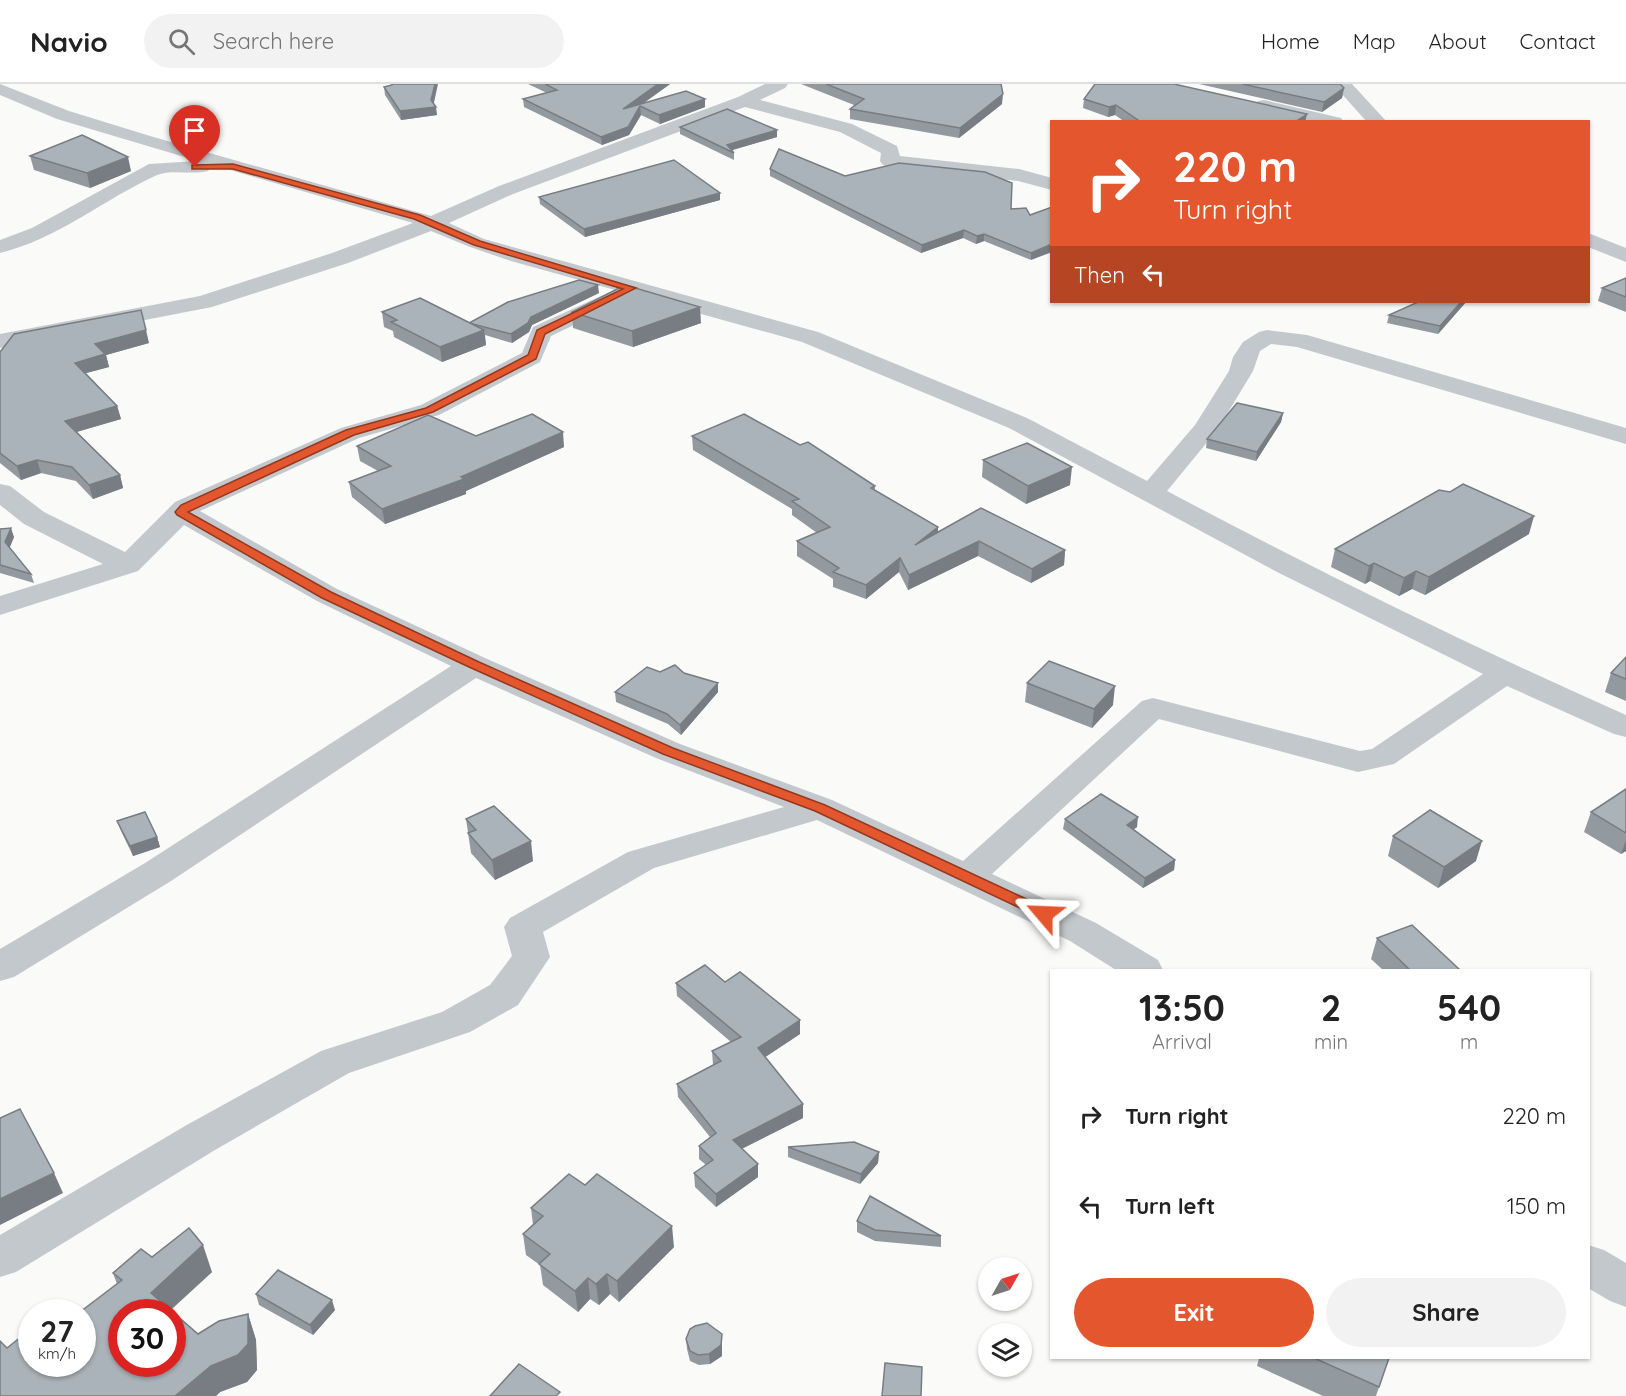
<!DOCTYPE html>
<html lang="en">
<head>
<meta charset="utf-8">
<style>
	body { margin:0; font-family:Quicksand,sans-serif; background:#f2f2f2; color:#222; height:100vh; display:flex; flex-direction:column; font-size:22px; white-space:nowrap }
	* { box-sizing:border-box; margin:0 }
	p { font-size:20px; color:#767676 }
	.icon { flex:none; width:33px; height:33px; fill:none; stroke:currentColor; stroke-width:2; stroke-linecap:round; stroke-linejoin:round }
	.map { position:relative; flex:1; overflow:hidden }
	.details { position:absolute; left:1050px; top:885px; width:540px; height:390px; display:flex; flex-direction:column; background:#fff; border-radius:0px; box-shadow:0 2px 4px #0004 }
	.details>* { flex:none }
	.top-card { position:absolute; left:1050px; top:36px; width:540px; height:183px; border-radius:0px; box-shadow:0 2px 4px #0004; background:#e4572e; color:#fff; overflow:hidden }
	.needle { width:39px; rotate:51deg }
	.controls { position:absolute; left:978px; top:1173px; display:grid; gap:12px }
	.controls a { display:grid; place-items:center; width:54px; height:54px; border-radius:50%; background:#fff; box-shadow:0 2px 4px #0004; font-size:30px }
	.speed { position:absolute; left:18px; top:1215px; display:flex; gap:12px; font-size:30px; font-weight:700; text-align:center }
	.speed>* { display:grid; place-content:center; width:78px; height:78px; border-radius:50%; background:#fff; box-shadow:0 2px 4px #0004; line-height:1 }
	.speed small { font-size:15px; font-weight:400 }
	.speed .limit { border:9px solid #d22; background:#fff; color:#111 }
	.pin { position:absolute; display:grid; place-items:center; width:51px; height:51px; color:#fff; margin:-62px -26px; border-radius:50% 50% 50% 0; rotate:-45deg; box-shadow:0 0 6px #0007 }
	.pin .icon { rotate:45deg }
	.me { position:absolute; width:66px; margin:-33px; rotate:296deg; stroke-linejoin:round; filter:drop-shadow(0 0 4px #0008) }
	.turn { display:flex; align-items:center; gap:21px; height:126px; padding:0 24px; font-size:27px }
	.turn .icon { width:78px; height:78px; stroke-width:2.5 }
	.turn b { display:block; font-size:42px; line-height:51px }
	.then { display:flex; align-items:center; height:57px; padding:0 24px; background:#0003; gap:12px; font-size:22px }
	.eta { display:flex; justify-content:space-evenly; align-items:center; height:102px; text-align:center }
	.eta b { font-size:36px; font-weight:700; line-height:42px }
	.action { display:flex; gap:12px; margin-top:auto; padding:12px 24px }
	.action a { flex:1; height:69px; border-radius:36px; background:#e4572e; color:#fff; font-size:24px; font-weight:700; line-height:69px; text-align:center }
	.action a+a { background:#f2f2f2; color:#222 }
	ul { padding:0; list-style:none }
	li { display:flex; align-items:center; gap:18px; height:90px; padding:0 24px }
	li div { flex:1 }
	li b { display:block; font-size:22px }
	li em { font-style:normal }
	header { display:flex; align-items:center; gap:36px; box-sizing:border-box; height:84px; padding:0 30px; background:#fff; border-bottom:2px solid #e0e0e0 }
	header strong { font-size:28px }
	nav { display:flex; gap:33px; margin-inline-start:auto; font-size:21px }
	.search { width:420px; height:54px; background:#f2f2f2; display:flex; align-items:center; gap:15px; box-sizing:border-box; padding:0 21px; border-radius:33px; color:#767676; font-size:22px }
	.map>svg:first-child { display:block }
	.lines { fill:none; stroke-linecap:round; stroke-linejoin:round }
	.minor { fill:#c3c8cc; fill-rule:evenodd }
	.wall { fill:#929a9f }
	.shaded-wall { fill:#777d82 }
	.building { fill:#aab3b9; stroke:#777d82; stroke-width:1.5; fill-rule:evenodd }
	.route { fill:#e4572e; stroke:#94391e; stroke-width:1.5 }
</style>
</head>
<body>
<header>
<strong>Navio</strong>
<div class="search"><svg class="icon" aria-label="search" viewBox="0 0 24 24"><circle cx="10" cy="10" r="6"/><path d="M15 15l6 6"/></svg>Search here</div>
<nav><a>Home</a><a>Map</a><a>About</a><a>Contact</a></nav>
</header>
<div class="map">
<svg width="1626" height="1312" viewBox="0 0 1626 1312">
	<rect width="100%" height="100%" fill="#fafaf8"/>
	<g class="lines">
		<g class="minor">
			<path d="M0 0 69 27 150 52 431 132 499 102 738 13 765 0H788L785 4 760 16 852 40 897 62 900 72 1019 85 1052 94V106L1018 97 890 83 883 81 880 77 881 69 840 48 745 23 513 110 449 139 484 155 527 167 818 248 1027 334 1147 397 1195 341 1229 287 1233 273 1243 258 1259 248 1267 246 1307 251 1626 344V360L1297 263 1271 260 1260 267 1253 287 1218 345 1167 407C1318 487 1470 562 1626 631V653L1614 650 1507 602 1394 680 1358 688 1159 635 992 790 1096 839 1158 876 1163 886H1116L1070 857 817 736 654 784 543 848 550 873 518 921 470 948 349 989 215 1066 16 1188 0 1193V1151L185 1042 321 967 442 928 490 901 512 872 504 843 510 834 628 768 784 723 656 674 476 594 171 797 14 893 0 897V865L145 779 451 582 317 517 184 441 138 487 0 531V512L103 480 24 440 0 421V400L10 402 44 428 125 468 175 418 341 344 421 321 522 269 533 243 614 206 622 208 625 213 622 218 551 252 540 278 439 331 359 354 200 427 337 505 485 574 680 660 832 716 963 777 1142 617 1153 614 1360 667 1372 665 1483 590 1277 488 1009 344 802 258 511 177 470 163 431 147 348 179 212 223 0 264V250L200 212 332 169 413 139 209 80 211 83 208 87C192 91 172 85 157 91 104 115 58 155 0 169V156L32 144 149 80 198 77 57 35 0 11Z"/>
			<path d="M1333 0H1352L1387 38H1367Z"/>
			<path d="M1264 16 1341 34 1344 38H1310L1258 25 1255 21 1258 17Z"/>
			<path d="M1588 149 1626 164V178L1588 163Z"/>
			<path d="M1588 1161 1604 1166 1626 1179V1223L1610 1217 1588 1204Z"/>
		</g>
	</g>
	<g class="wall">
		<path d="M528 0H670L644 19 705 23 660 40 641 31 629 51 602 61 524 23 523 15 547 9Z"/>
		<path d="M801 0H1001L1002 20 959 54 850 35V25L854 21Z"/>
		<path d="M1199 0H1340L1344 4 1342 14 1322 28Z"/>
		<path d="M392 1 434 19 437 31 401 36 385 11 384 3Z"/>
		<path d="M1084 15 1307 30 1305 38H1125L1115 31 1108 33 1083 24Z"/>
		<path d="M680 43 777 46V53L732 66 734 69V76L680 50Z"/>
		<path d="M30 72 131 87 90 104 34 86Z"/>
		<path d="M770 85 845 92 1011 125 1030 131 1052 123 1031 176 984 157 976 160 963 154 921 169 770 92Z"/>
		<path d="M720 109V116L585 153 540 120 539 113Z"/>
		<path d="M1626 192V228L1598 217 1602 204 1625 195Z"/>
		<path d="M599 209 532 241 529 248 512 259 485 251 486 261 442 278 394 253 393 247 384 243 382 228 469 239Z"/>
		<path d="M1466 218 1438 250 1387 239 1389 231Z"/>
		<path d="M572 228 701 239 633 263 573 244Z"/>
		<path d="M149 259 106 271 109 283 86 289 117 322 121 335 77 348 120 391 123 404 93 415 76 397 41 389 21 396 0 379V268Z"/>
		<path d="M1283 329 1281 338 1256 377 1206 364 1207 355Z"/>
		<path d="M692 352 800 361 875 402V406L938 448 1065 466 1064 481 1031 499 978 472 908 506 899 488 866 515 833 503V495L797 472V457L817 449 792 431V425L693 366Z"/>
		<path d="M357 362 564 363 466 407V410L385 440 352 413 349 398 378 387 360 377Z"/>
		<path d="M983 376 1070 401 1026 420 982 393Z"/>
		<path d="M0 445 14 453 9 464 31 490 34 499 0 489Z"/>
		<path d="M1529 450 1425 511 1412 505 1399 512 1370 497 1365 500 1331 483 1335 465Z"/>
		<path d="M1626 573V617L1605 608 1611 589Z"/>
		<path d="M660 588 718 608 681 651 668 640 616 618 615 608Z"/>
		<path d="M1027 599 1113 621 1092 644 1025 618Z"/>
		<path d="M1626 705V767L1621 770 1584 748 1591 728Z"/>
		<path d="M466 735 533 777 495 796 471 769Z"/>
		<path d="M1065 735 1137 743 1134 745 1175 776 1174 786 1143 804 1063 745Z"/>
		<path d="M117 737 157 753 160 763 133 772 121 747Z"/>
		<path d="M1393 752 1476 777 1438 804 1388 772Z"/>
		<path d="M1377 854 1460 886H1383L1371 875Z"/>
		<path d="M725 898 800 950 765 973 803 1034 742 1065 758 1080V1093L716 1123 695 1103 694 1089 706 1081 699 1075V1062L710 1053 678 1013 677 1000 713 981 712 967 731 958 677 912 676 899Z"/>
		<path d="M788 1063 879 1068 878 1079 860 1100 788 1073Z"/>
		<path d="M585 1101 674 1163 619 1218 610 1210 599 1221 590 1215 578 1228 543 1201 540 1181 526 1171 523 1150 533 1141 531 1124Z"/>
		<path d="M857 1137 941 1152V1163L875 1157 857 1148Z"/>
		<path d="M152 1173 212 1188 171 1226 198 1250 248 1230 256 1256 257 1286 247 1298 220 1308 216 1312H0L32 1280 117 1200 113 1189Z"/>
		<path d="M256 1210 335 1226 313 1251 259 1221Z"/>
		<path d="M686 1255 722 1260V1272L710 1280 699 1281 690 1277 687 1265Z"/>
		<path d="M1259 1274H1389L1376 1312H1323L1257 1282Z"/>
	</g>
	<g class="shaded-wall">
		<path d="M435 0H438L433 23H436L437 31 401 36 400 27 431 16Z"/>
		<path d="M658 0H670L624 33 623 25Z"/>
		<path d="M1344 4 1342 14 1322 28 1324 18Z"/>
		<path d="M1003 10 1002 20 959 54 960 44Z"/>
		<path d="M705 15V23L660 40 659 31Z"/>
		<path d="M1116 21 1115 31 1108 33 1109 23Z"/>
		<path d="M640 22 641 31 629 51 602 61 601 53Z"/>
		<path d="M1307 30 1305 38H1295Z"/>
		<path d="M777 46V53L729 67 727 61Z"/>
		<path d="M128 73 131 87 90 104 87 89Z"/>
		<path d="M720 109V116L585 153 584 145Z"/>
		<path d="M964 146 963 154 921 169 922 161Z"/>
		<path d="M984 150V157L976 160 977 152Z"/>
		<path d="M1052 160V168L1031 176V169Z"/>
		<path d="M598 201 599 209 532 241 529 248 512 259 511 250 531 233Z"/>
		<path d="M1461 218H1466L1438 250 1440 242Z"/>
		<path d="M700 223 701 239 633 263 632 247Z"/>
		<path d="M146 246 149 259 106 271 109 283 79 291 75 279 95 260Z"/>
		<path d="M484 246 486 261 442 278 440 263Z"/>
		<path d="M117 322 121 335 69 350 65 337Z"/>
		<path d="M1283 329 1281 338 1256 377 1257 368Z"/>
		<path d="M563 348 564 363 466 407V410L385 440 382 425 461 393Z"/>
		<path d="M37 376 41 389 21 396 17 382Z"/>
		<path d="M1072 383 1070 401 1026 420 1028 402Z"/>
		<path d="M120 391 123 404 93 415 89 401Z"/>
		<path d="M1534 432 1529 450 1425 511 1429 493Z"/>
		<path d="M938 443V457L915 461Z"/>
		<path d="M11 444 14 453 8 468 5 458Z"/>
		<path d="M979 457 978 472 908 506 909 491Z"/>
		<path d="M1065 466 1064 481 1031 499 1032 485Z"/>
		<path d="M900 474 899 488 866 515V501Z"/>
		<path d="M1374 479 1370 497 1365 500 1369 482Z"/>
		<path d="M1416 487 1412 505 1399 512 1404 494Z"/>
		<path d="M718 599V608L681 651 680 641Z"/>
		<path d="M1115 602 1113 621 1092 644 1094 625Z"/>
		<path d="M1138 733 1137 743 1126 751 1127 741Z"/>
		<path d="M157 753 160 763 133 772 130 762Z"/>
		<path d="M1626 756V767L1621 770Z"/>
		<path d="M531 757 533 777 495 796 492 776Z"/>
		<path d="M1482 757 1476 777 1438 804 1444 783Z"/>
		<path d="M1175 776 1174 786 1143 804 1145 794Z"/>
		<path d="M800 936V950L758 978V964Z"/>
		<path d="M803 1020V1034L733 1069V1056Z"/>
		<path d="M879 1068 878 1079 860 1100 861 1090Z"/>
		<path d="M758 1080V1093L716 1123V1110Z"/>
		<path d="M54 1089 63 1109 0 1141V1115Z"/>
		<path d="M672 1142 674 1163 619 1218 617 1197Z"/>
		<path d="M203 1161 212 1188 168 1228 151 1209Z"/>
		<path d="M607 1190 610 1210 599 1221 596 1200Z"/>
		<path d="M588 1194 590 1215 578 1228 575 1207Z"/>
		<path d="M332 1216 335 1226 313 1251 310 1241Z"/>
		<path d="M248 1230 256 1256 257 1286 247 1298 220 1308 216 1312H175Z"/>
		<path d="M722 1250V1272L710 1280 709 1270Z"/>
	</g>
	<g class="building">
		<path d="M392 0H435L431 16 436 23 400 27 384 3 392 1Z"/>
		<path d="M545 0H658L623 25 686 7 705 15 659 31 640 22 628 43 601 53 523 15 557 6Z"/>
		<path d="M826 0H1001L1003 10 960 44 850 25 864 15Z"/>
		<path d="M1095 0H1174L1307 30 1295 38H1141L1116 21 1109 23 1084 15Z"/>
		<path d="M1242 0H1340L1344 4 1324 18Z"/>
		<path d="M727 25 777 46 727 61 734 69 680 43Z"/>
		<path d="M82 51 128 73 87 89 30 72Z"/>
		<path d="M779 65 845 92 899 79 985 88 1012 99 1011 125 1026 124 1030 131 1052 123V160L1031 169 984 150 977 152 964 146 922 161 770 85Z"/>
		<path d="M674 76 720 109 584 145 539 113Z"/>
		<path d="M1626 194V213L1602 204Z"/>
		<path d="M579 196 598 201 531 233 528 239 511 250 469 239 508 218Z"/>
		<path d="M625 201 700 223 632 247 572 228Z"/>
		<path d="M420 214 484 246 440 263 391 238 397 236 382 228Z"/>
		<path d="M1418 218H1461L1440 242 1389 231Z"/>
		<path d="M141 226 146 246 95 260 105 270 75 279 117 322 65 337 120 391 89 401 72 383 37 376 17 382 0 369V268L14 250Z"/>
		<path d="M1237 319 1283 329 1257 368 1207 355Z"/>
		<path d="M532 330 563 348 461 393 464 395 382 425 349 398 391 382 357 362 428 331 476 352Z"/>
		<path d="M744 330 800 361 808 358 875 402 871 404 938 443 915 461 981 424 1065 466 1032 485 979 457 909 491 900 474 866 501 833 488 839 484 797 457 830 443 792 417 799 415 692 352Z"/>
		<path d="M1027 359 1072 383 1028 402 983 376Z"/>
		<path d="M1463 400 1534 432 1429 493 1416 487 1404 494 1374 479 1369 482 1335 465 1439 406 1450 408Z"/>
		<path d="M11 444 5 458 31 490 0 481V445Z"/>
		<path d="M1626 573V595L1611 589Z"/>
		<path d="M1049 577 1115 602 1094 625 1027 599Z"/>
		<path d="M675 581 684 589 718 599 680 641 667 630 615 608 647 583 660 588Z"/>
		<path d="M1626 705V749L1591 728Z"/>
		<path d="M1101 710 1138 733 1127 741 1175 776 1145 794 1065 735Z"/>
		<path d="M494 722 531 757 492 776 468 749 476 746 466 735Z"/>
		<path d="M1430 726 1482 757 1444 783 1393 752Z"/>
		<path d="M145 728 157 753 130 762 117 737Z"/>
		<path d="M1412 841 1460 886H1410L1377 854Z"/>
		<path d="M705 881 725 898 740 888 800 936 758 964 803 1020 733 1056 758 1080 716 1110 694 1089 713 1076 699 1062 716 1049 677 1000 721 977 712 967 741 953 676 899Z"/>
		<path d="M20 1025 54 1089 0 1115V1034Z"/>
		<path d="M854 1058 879 1068 861 1090 788 1063Z"/>
		<path d="M569 1090 585 1101 597 1090 672 1142 617 1197 607 1190 596 1200 588 1194 575 1207 539 1180 550 1170 523 1150 543 1132 531 1124Z"/>
		<path d="M870 1112 941 1152 875 1146 857 1137Z"/>
		<path d="M189 1144 203 1161 151 1209 198 1250 219 1237 248 1230V1260L238 1271 211 1282 175 1312H0V1257L7 1264 32 1244V1280H82V1228H80L122 1196 113 1189 141 1165 152 1173ZM122 1228H172V1280H122Z"/>
		<path d="M278 1186 332 1216 310 1241 256 1210Z"/>
		<path d="M707 1239 722 1250 721 1261 709 1270 698 1271 690 1267 686 1255 690 1245 695 1242Z"/>
		<path d="M1314 1274H1389L1379 1303Z"/>
		<path d="M885 1279 922 1283 921 1312H882Z"/>
		<path d="M519 1280 560 1308 556 1312H490Z"/>
	</g>
	<path class="route" d="M195 81 233 80 420 131 480 157 636 204 545 250 536 275 433 328 354 351 188 428 331 508 479 578 673 664 825 721 1050 826 1052 830 1050 833H1039L815 727 663 670 469 583 322 514 177 431 175 428 181 421 346 346 426 324 528 271 537 246 623 205 474 161 414 135 233 85H192V81Z"/>
</svg>
<div class="controls">
<a><svg class="needle" viewBox="-14 -14 28 28"><path d="M0-13l5 13h-10z" fill="#e53935"/><path d="M0 13l5-13h-10z" fill="#767676"/></svg></a>
<a><svg class="icon" aria-label="layers" viewBox="0 0 24 24"><path d="M12 4l9 5-9 5-9-5zM3 14l9 5 9-5"/></svg></a>
</div>
<div class="speed"><div>27<small>km/h</small></div><div class="limit">30</div></div>
<div class="pin" style="left:195px;top:83px;background:#d93025"><svg class="icon" aria-label="arrive" viewBox="0 0 24 24"><path d="M6 21V4h12l-3 4 3 4H6"/></svg></div>
<svg class="me" style="left:1044px;top:830px" viewBox="-20 -20 40 40"><path d="M0-17L14 15 0 8-14 15z" fill="#e4572e" stroke="#fff" stroke-width="4"/></svg>
<div class="top-card">
<div class="turn"><svg class="icon" aria-label="right" viewBox="0 0 24 24"><path d="M7 20v-9h11M14 6l5 5-5 5"/></svg><div><b>220 m</b>Turn right</div></div>
<div class="then">Then<svg class="icon" aria-label="left" viewBox="0 0 24 24"><path d="M17 20v-9H6M10 6l-5 5 5 5"/></svg></div>
</div>
<section class="details">
<div class="eta">
<div><b>13:50</b><p>Arrival</p></div>
<div><b>2</b><p>min</p></div>
<div><b>540</b><p>m</p></div>
</div>
<ul>
<li><svg class="icon" aria-label="right" viewBox="0 0 24 24"><path d="M7 20v-9h11M14 6l5 5-5 5"/></svg><div><b>Turn right</b></div><em>220 m</em></li>
<li><svg class="icon" aria-label="left" viewBox="0 0 24 24"><path d="M17 20v-9H6M10 6l-5 5 5 5"/></svg><div><b>Turn left</b></div><em>150 m</em></li>
</ul>
<div class="action"><a>Exit</a><a>Share</a></div>
</section>
</div>
</body>
</html>
